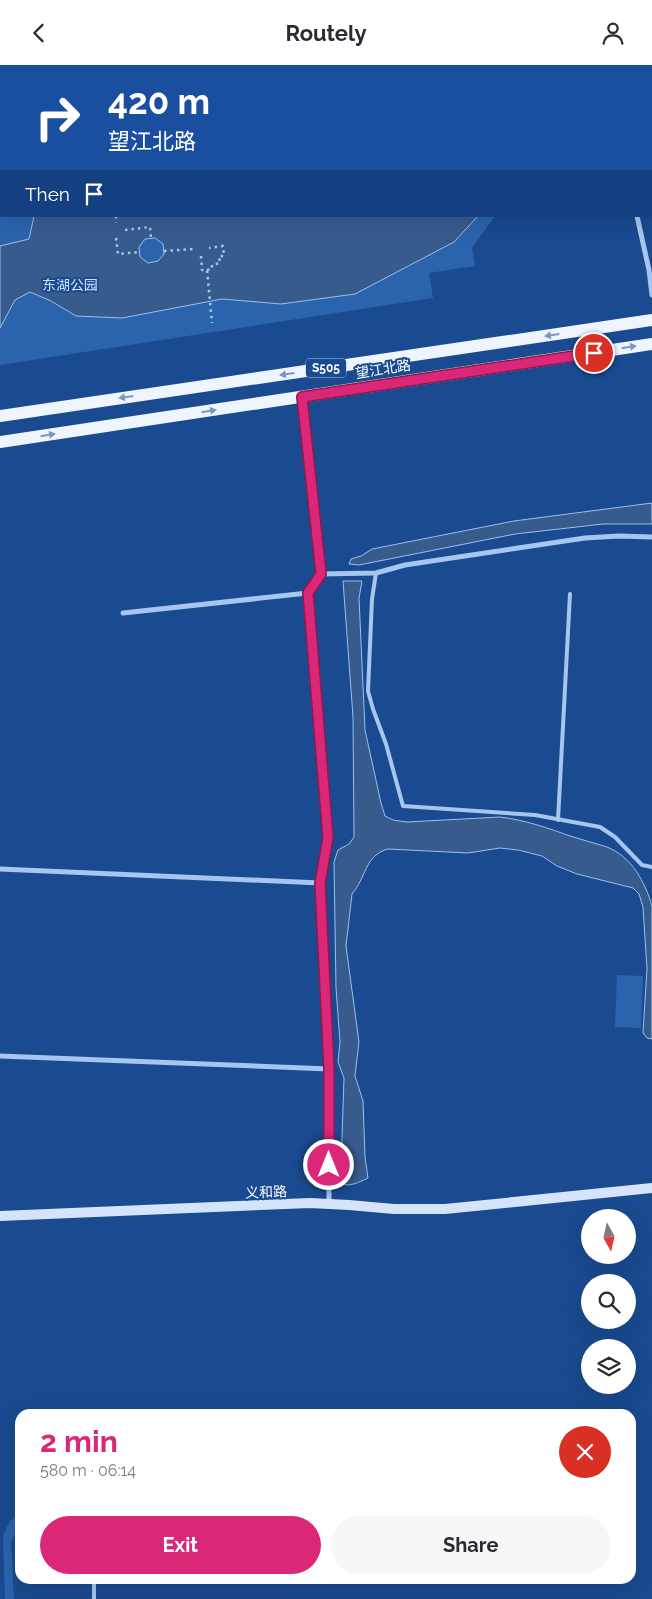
<!DOCTYPE html>
<html lang="en">
<head>
<meta charset="utf-8">
<style>
	body { margin:0; font-family:Raleway,"Noto Sans SC",sans-serif; background:#f7f7f7; color:#2b2b33; height:100vh; display:flex; flex-direction:column; font-size:19px; white-space:nowrap }
	* { box-sizing:border-box; margin:0 }
	p { font-size:16px; color:#7c7c81 }
	.icon { flex:none; width:28px; height:28px; fill:none; stroke:currentColor; stroke-width:2; stroke-linecap:round; stroke-linejoin:round }
	.map { position:relative; flex:1; overflow:hidden }
	.sheet { position:absolute; left:15px; top:1344px; width:621px; height:175px; display:flex; flex-direction:column; background:#fff; border-radius:15px; box-shadow:0 5px 20px #0002 }
	.sheet>* { flex:none }
	.hud { position:absolute; left:0px; top:0px; width:652px; height:152px; box-shadow:0 5px 20px #0002; background:#1a4fa0; color:#fff; overflow:hidden }
	.needle { width:32px; rotate:172deg }
	.buttons { position:absolute; left:581px; top:1144px; display:grid; gap:10px }
	.buttons a { display:grid; place-items:center; width:55px; height:55px; border-radius:50%; background:#fff; box-shadow:0 5px 20px #0002; font-size:25px }
	.pin { position:absolute; display:grid; place-items:center; width:42px; height:42px; color:#fff; margin:-21px; border:2px solid #fff; border-radius:50%; box-shadow:0 1px 5px #0007 }
	.me { position:absolute; width:55px; margin:-28px; rotate:0deg; stroke-linejoin:round; filter:drop-shadow(0 0 4px #0008) }
	.turn { display:flex; align-items:center; gap:18px; height:105px; padding:0 25px; font-size:22px }
	.turn .icon { width:65px; height:65px; stroke-width:2.5 }
	.turn b { display:block; font-size:35px; line-height:42px }
	.then { display:flex; align-items:center; height:48px; padding:0 25px; background:#0003; gap:10px; font-size:19px }
	.round { display:grid; place-items:center; flex:none; width:52px; height:52px; border-radius:26px; background:#f7f7f7 }
	.head { display:flex; align-items:center; justify-content:space-between; height:85px; padding:0 25px }
	h1 { font-size:30px; font-weight:700; line-height:38px; color:#db2777 }
	.cta { display:flex; gap:10px; margin-top:auto; padding:10px 25px }
	.cta a { flex:1; height:58px; border-radius:30px; background:#db2777; color:#fff; font-size:20px; font-weight:700; line-height:58px; text-align:center }
	.cta a+a { background:#f7f7f7; color:#2b2b33 }
	header { display:flex; justify-content:space-between; align-items:center; height:65px; padding:0 25px; background:#fff; font-size:22px; font-weight:700 }
	.map>svg:first-child { display:block }
	.green { fill:#2c63ad }
	.water { fill:#385b8e; stroke:#9ac0f1; fill-rule:evenodd }
	.lines { fill:none; stroke-linecap:round; stroke-linejoin:round }
	.path { stroke:#a7c6ef; stroke-width:2.5; stroke-dasharray:2.5 4; stroke-linecap:butt }
	.lane { stroke:#a7c6ef; stroke-width:4 }
	.street { stroke:#a7c6ef; stroke-width:5 }
	.secondary { stroke:#d5e4fa; stroke-width:10 }
	.primary { stroke:#eff5ff; stroke-width:12 }
	.oneway { fill:#7a97c1 }
	.route-casing { stroke:#8e194d; stroke-width:12 }
	.route { stroke:#db2777; stroke-width:9 }
	.labels { text-anchor:middle; dominant-baseline:central; stroke-width:4; stroke-linejoin:round; paint-order:stroke }
	.shield { fill:#1a4a8f; stroke:#bac9dd; stroke-width:1 }
	.shield-label { font-size:12px; font-weight:bold; fill:#fff }
	.park-label { font-size:14px; fill:#cee1fa; stroke:#1a4a8f }
	.street-label { font-size:14px; fill:#fff; stroke:#1a4a8f }
</style>
</head>
<body>
<header><svg class="icon" aria-label="back" viewBox="0 0 24 24"><path d="M15 5l-7 7 7 7"/></svg>Routely<svg class="icon" aria-label="person" viewBox="0 0 24 24"><circle cx="12" cy="8" r="4"/><path d="M4 21q1-7 8-7t8 7"/></svg></header>
<div class="map">
<svg width="652" height="1534" viewBox="0 0 652 1534">
	<rect width="100%" height="100%" fill="#1a4a8f"/>
	<g class="green">
		<path d="M0 0H509V1H1V151H495L472 183 475 201 429 208 433 233 0 300Z"/>
		<path d="M617 910 643 911 641 963 615 962Z"/>
		<path d="M20 1448V1462L11 1476 14 1534H5L3 1470 10 1456Z"/>
	</g>
	<g class="water">
		<path d="M34 151H478L454 177 355 229 281 239 222 234 122 253 76 251 51 236 30 227 15 235 0 263V181L29 174ZM155 173 163 179 164 189 158 196 148 198 140 192 139 182 145 174Z"/>
		<path d="M652 438V459H603L515 469 359 500 349 499 351 494 361 491 372 484 514 456Z"/>
		<path d="M343 516H362L359 533 365 665 381 738 385 751 393 755 407 757 500 752C525 755 548 763 570 771 582 775 595 778 607 782 632 792 645 817 652 841V974L647 973 643 968 647 904 643 842 639 829 633 823 577 809 557 801 542 791 518 785 500 783 468 788 388 784C365 790 366 813 352 829L346 881 359 977 355 1011 363 1036 365 1092 368 1113C359 1117 349 1123 340 1118L339 1111 341 1103 344 1013 338 997 340 977 336 923 334 797 338 785 349 779 354 772 353 652Z"/>
	</g>
	<g class="lines">
		<g class="path">
			<path d="M116 151V158"/>
			<path d="M125 165 150 162 151 173"/>
			<path d="M116 173 118 189 139 187"/>
			<path d="M164 186 193 184"/>
			<path d="M201 191 202 205H207L212 258"/>
			<path d="M207 205 212 204V200L220 198 219 191H224L223 181 209 183"/>
		</g>
		<g class="lane">
			<path d="M376 508 372 534 368 626 373 644 386 679 403 741 535 750 600 762 615 772 642 800 652 802"/>
			<path d="M558 755 570 529"/>
			<path d="M94 1514V1534"/>
		</g>
		<g class="street">
			<path d="M603 0 604 1"/>
			<path d="M637 151 649 205 652 230"/>
			<path d="M303 332 321 509 308 528 328 773 320 818 329 1004V1139"/>
			<path d="M321 509 376 508 405 500 585 473 619 471 652 472"/>
			<path d="M123 548 308 528"/>
			<path d="M0 804 320 818"/>
			<path d="M0 991 329 1004"/>
		</g>
		<path class="secondary" d="M0 1151 310 1138 349 1140 394 1144H445L652 1123"/>
		<g class="primary">
			<path d="M0 351 652 255"/>
			<path d="M0 377 652 279"/>
		</g>
	</g>
	<defs><path id="oneway-solid" d="M-6-.8H1V-3.2L6.5 0L1 3.2V.8H-6Z" transform="scale(1.25)"/></defs>
	<g class="oneway">
		<use href="#oneway-solid" transform="translate(552 270) rotate(172)"/>
		<use href="#oneway-solid" transform="translate(629 282) rotate(-9)"/>
		<use href="#oneway-solid" transform="translate(287 309) rotate(172)"/>
		<use href="#oneway-solid" transform="translate(126 332) rotate(172)"/>
		<use href="#oneway-solid" transform="translate(209 346) rotate(-9)"/>
		<use href="#oneway-solid" transform="translate(48 370) rotate(-9)"/>
	</g>
	<g class="lines">
		<g class="route-casing">
			<path id="route" d="M329 1100V1004L320 818 328 773 308 528 321 509 302 332 594 288"/>
		</g>
		<use href="#route" class="route"/>
	</g>
	<g class="labels">
		<rect class="shield" x="306" y="293.5" width="40" height="19" rx="4"/>
		<g class="shield-label">
			<text x="326" y="303">S505</text>
		</g>
		<g class="park-label">
			<text x="70" y="220">东湖公园</text>
		</g>
		<g class="street-label">
			<text transform="translate(383 304) rotate(-9)">望江北路</text>
			<text transform="translate(266 1127) rotate(-2)">义和路</text>
		</g>
	</g>
</svg>
<div class="buttons">
<a><svg class="needle" viewBox="-14 -14 28 28"><path d="M0-13l5 13h-10z" fill="#e53935"/><path d="M0 13l5-13h-10z" fill="#7c7c81"/></svg></a>
<a><svg class="icon" aria-label="search" viewBox="0 0 24 24"><circle cx="10" cy="10" r="6"/><path d="M15 15l6 6"/></svg></a>
<a><svg class="icon" aria-label="layers" viewBox="0 0 24 24"><path d="M12 4l9 5-9 5-9-5zM3 14l9 5 9-5"/></svg></a>
</div>
<div class="pin" style="left:594px;top:288px;background:#d93025"><svg class="icon" aria-label="arrive" viewBox="0 0 24 24"><path d="M6 21V4h12l-3 4 3 4H6"/></svg></div>
<svg class="me" style="left:329px;top:1100px" viewBox="-20 -20 40 40"><circle r="17" fill="#db2777" stroke="#fff" stroke-width="3"/><path d="M0-11L8 9 0 5-8 9z" fill="#fff"/></svg>
<div class="hud">
<div class="turn"><svg class="icon" aria-label="right" viewBox="0 0 24 24"><path d="M7 20v-9h11M14 6l5 5-5 5"/></svg><div><b>420 m</b>望江北路</div></div>
<div class="then">Then<svg class="icon" aria-label="arrive" viewBox="0 0 24 24"><path d="M6 21V4h12l-3 4 3 4H6"/></svg></div>
</div>
<section class="sheet">
<div class="head"><div><h1>2 min</h1><p>580 m · 06:14</p></div><a class="round" style="background:#d93025;color:#fff"><svg class="icon" aria-label="close" viewBox="0 0 24 24"><path d="M6 6l12 12M18 6L6 18"/></svg></a></div>
<div class="cta"><a>Exit</a><a>Share</a></div>
</section>
</div>
</body>
</html>
